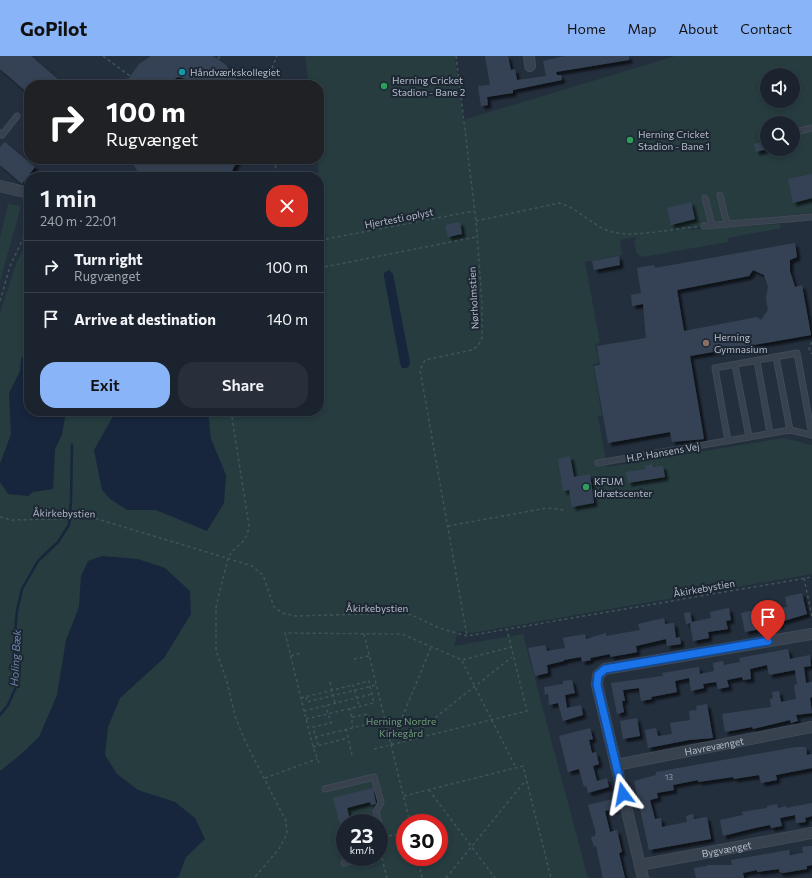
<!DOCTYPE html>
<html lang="en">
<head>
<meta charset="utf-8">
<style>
	body { margin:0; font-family:Commissioner,sans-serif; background:#282f3a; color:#f1f3f6; height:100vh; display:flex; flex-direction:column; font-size:15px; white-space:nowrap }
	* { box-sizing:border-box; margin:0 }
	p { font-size:13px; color:#a0a4aa }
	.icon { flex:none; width:22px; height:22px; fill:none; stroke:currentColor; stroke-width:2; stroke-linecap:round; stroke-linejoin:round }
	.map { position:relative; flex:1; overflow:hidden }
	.details { position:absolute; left:24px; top:116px; width:300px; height:244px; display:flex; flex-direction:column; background:#1b232e; border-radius:16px; box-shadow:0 2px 6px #0003,0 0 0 1px #39404a }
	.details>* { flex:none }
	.hud { position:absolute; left:24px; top:24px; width:300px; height:84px; border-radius:16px; box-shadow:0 2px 6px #0003,0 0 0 1px #39404a; background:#202124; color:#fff; overflow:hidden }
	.buttons { position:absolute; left:760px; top:12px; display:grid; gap:8px }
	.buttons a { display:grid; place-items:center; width:40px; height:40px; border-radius:50%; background:#1b232e; box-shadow:0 2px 6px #0003,0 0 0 1px #39404a; font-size:20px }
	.speed { position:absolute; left:336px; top:758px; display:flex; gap:8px; font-size:20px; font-weight:700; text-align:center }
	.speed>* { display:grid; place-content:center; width:52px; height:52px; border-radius:50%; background:#1b232e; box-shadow:0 2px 6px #0003,0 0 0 1px #39404a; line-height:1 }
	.speed small { font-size:10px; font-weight:400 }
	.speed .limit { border:6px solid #d22; background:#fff; color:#111 }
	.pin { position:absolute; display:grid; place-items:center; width:34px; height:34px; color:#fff; margin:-41px -17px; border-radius:50% 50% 50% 0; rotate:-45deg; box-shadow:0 0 4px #0007 }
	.pin .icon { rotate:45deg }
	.me { position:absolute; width:44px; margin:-22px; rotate:347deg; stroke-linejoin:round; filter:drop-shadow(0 0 3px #0008) }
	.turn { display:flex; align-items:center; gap:14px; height:84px; padding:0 16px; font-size:18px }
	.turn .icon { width:52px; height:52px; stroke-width:2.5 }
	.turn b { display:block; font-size:28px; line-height:34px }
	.round { display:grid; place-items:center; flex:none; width:42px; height:42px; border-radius:16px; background:#282f3a }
	.head { display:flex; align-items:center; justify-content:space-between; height:68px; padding:0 16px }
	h1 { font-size:24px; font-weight:600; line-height:30px }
	.primary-button { display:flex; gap:8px; margin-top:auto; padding:8px 16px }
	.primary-button a { flex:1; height:46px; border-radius:16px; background:#8ab4f8; color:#111; font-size:16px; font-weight:600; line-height:46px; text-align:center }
	.primary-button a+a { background:#282f3a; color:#f1f3f6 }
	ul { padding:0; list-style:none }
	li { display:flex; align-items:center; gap:12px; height:52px; padding:0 16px; border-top:1px solid #39404a }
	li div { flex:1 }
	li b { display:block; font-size:15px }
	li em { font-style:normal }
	header { display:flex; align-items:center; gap:24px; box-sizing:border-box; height:56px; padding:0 20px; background:#8ab4f8; color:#111 }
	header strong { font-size:19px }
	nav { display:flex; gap:22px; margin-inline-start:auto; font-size:14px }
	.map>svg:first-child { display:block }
	.green { fill:#263c3f; fill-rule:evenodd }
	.water { fill:#17263c }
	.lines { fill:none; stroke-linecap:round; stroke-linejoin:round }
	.stream { stroke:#17263c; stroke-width:2.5 }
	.building { fill:#364354; fill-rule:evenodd; filter:url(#shadow) }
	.service-casing { stroke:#414a57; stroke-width:7 }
	.minor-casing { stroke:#414a57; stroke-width:12 }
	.path { stroke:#3f5557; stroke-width:1.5; stroke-dasharray:3 3; stroke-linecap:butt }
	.service { stroke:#38414e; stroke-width:5 }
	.minor { stroke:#38414e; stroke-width:10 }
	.route-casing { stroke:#114b97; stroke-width:10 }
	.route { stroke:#1a73e8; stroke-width:7 }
	.culture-dot { fill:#0f9aa8; stroke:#1d2633; stroke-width:1.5 }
	.leisure-dot { fill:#2e9e5b; stroke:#1d2633; stroke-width:1.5 }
	.education-dot { fill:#8d6e63; stroke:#1d2633; stroke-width:1.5 }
	.labels { text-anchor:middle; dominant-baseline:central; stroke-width:4; stroke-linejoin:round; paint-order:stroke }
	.number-label { font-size:8px; fill:#929caa }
	.poi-label { font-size:10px; fill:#b4bcc9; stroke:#1d2633; text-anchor:start }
	.street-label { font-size:10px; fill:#b4bcc9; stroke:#1d2633 }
	.park-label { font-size:10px; fill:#6b9a76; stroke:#1d2633 }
	.water-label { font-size:11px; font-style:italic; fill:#6d86a8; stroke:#1d2633 }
</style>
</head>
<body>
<header>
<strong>GoPilot</strong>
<nav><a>Home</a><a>Map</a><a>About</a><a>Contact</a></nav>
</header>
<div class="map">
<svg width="812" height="822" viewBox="0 0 812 822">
	<defs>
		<filter id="shadow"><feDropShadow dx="3.5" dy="3.5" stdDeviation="1" flood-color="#0009"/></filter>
	</defs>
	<rect width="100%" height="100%" fill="#242f3e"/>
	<g class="green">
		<path d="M305 0H455L463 64 675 0H812V157L740 164 683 174 780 168 781 172 728 182V186L642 201 637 198 634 185 637 181 620 184 622 199 585 206 600 287 595 288 599 307 593 308 602 360H598L607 411 783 382 812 389V518L472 577 458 575 454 590 523 578 588 822H0V257L16 208 29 181V355H319V184L326 183 317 103H319V29H309ZM767 19H793V45H767ZM767 67H793V93H767ZM345 767H379V801H345ZM405 767H439V801H405Z"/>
		<path d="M8 148 21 150 0 225V182Z"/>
	</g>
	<g class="water">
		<path d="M389 214 393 218 410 306 409 310 407 312H402L400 307 384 220V217Z"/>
		<path d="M29 292V355H66L62 379 55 393 53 433 33 436 28 440 8 438 0 426V408L11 378 9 337 20 315 21 303Z"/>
		<path d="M116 355H208L211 383 226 419 224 447 207 475 156 454H127L110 443 102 434 94 394Z"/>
		<path d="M102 500 138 503 165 512 190 535 191 558 164 602 120 642 108 671 105 699 117 718 138 734 175 746 195 762 205 783 186 801 179 820 176 822H0V715L20 699 39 681 57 639 66 584 79 551 81 520 88 505Z"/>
	</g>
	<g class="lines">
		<path class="stream" d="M0 659 8 649 16 631 15 576 17 555 22 533 38 505 58 486 69 469 71 445 72 389"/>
	</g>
	<g class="building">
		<path d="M0 0H31L58 23 53 29H29V38L0 13Z"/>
		<path d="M151 0H213L226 9 241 29H201L194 25 178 21 164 29H124L139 8Z"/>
		<path d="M485 0H508L511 14 515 13 517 24 546 20 543 5 565 0H629V4L556 16 557 19H561L562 24 513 34V37L487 41 488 49 481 50 478 30 490 29Z"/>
		<path d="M767 85V93L756 96 754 88Z"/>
		<path d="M5 86 35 111 22 128 0 109V91Z"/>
		<path d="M130 103H238L229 121H141Z"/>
		<path d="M812 118V142L793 147 788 123Z"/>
		<path d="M691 146 695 163 671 169 667 152Z"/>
		<path d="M460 166 462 178 448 181 445 169Z"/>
		<path d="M795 187 797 201 790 204V215L795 231 802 229 811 279 690 300 704 383 672 386 670 376 608 387 594 310 600 309 597 290 646 282 643 248 632 250 631 239 641 237 637 212 654 209 655 212ZM753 214 764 219 768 231 766 242 768 254 761 264 757 261 684 275 677 234 749 220Z"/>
		<path d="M619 200 620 209 594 214 592 205Z"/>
		<path d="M570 400 574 421 590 418 594 447 572 451 569 434 563 435 558 403Z"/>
		<path d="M652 408 653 411 663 410 665 421 628 427 626 416 646 413 645 410Z"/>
		<path d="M802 537 807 558 780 566 781 569 745 576 741 557 765 552 766 555 787 551 785 541Z"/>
		<path d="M729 552 731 564 726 565 728 573 708 576 709 582 693 585 690 567 686 568 684 557 690 556 692 566 711 562 710 556Z"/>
		<path d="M664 562 665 568 674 567 676 582 680 581 681 588 667 590 666 583 636 590 637 596 633 597 610 601V598L590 602 591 604 582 606 581 601 564 604V605L547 609 548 617 535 620 528 592 545 589 547 595 565 592 563 582 585 578 586 583 606 577V580L640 574 638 568Z"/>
		<path d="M788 593 790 603 810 599 811 610 804 611 806 627 812 626V641L810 642 812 657 796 659 798 665 791 667 790 664 753 673 752 671 725 676 722 658 771 651 770 643 773 642 772 636 779 635 781 646 796 643 794 629 797 628 795 614 769 619 767 609 750 613 751 623 743 624 742 621 727 624 729 631 718 633 716 626 703 628 704 632 691 635 689 622 675 625 677 636 651 641 652 643 641 645 639 632 623 634 625 645H622L624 656 617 658 611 627 663 620 662 617 699 611 700 618 714 615 713 607 723 605 724 609 740 606 739 602Z"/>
		<path d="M572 624 575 637 565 639 567 652 581 649 583 659 563 665 558 647 549 649 548 638 545 639 544 631 563 628V625Z"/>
		<path d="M707 648 713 682 689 684 648 692 645 674 656 672 658 680 672 678 670 667 690 664 689 655 697 654 696 650Z"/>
		<path d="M637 662 640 680 623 683 620 665Z"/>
		<path d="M590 672 593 683 589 684 592 697 596 696 599 708 593 710 597 725 607 722 609 731 588 737 586 730 584 731 579 713 568 716 559 680Z"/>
		<path d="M796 691H806L807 699 812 698V712L776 719 777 724 761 727 759 719 734 723 733 721 698 726V724L673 729 674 734 657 737 658 742 650 744 655 763 661 762 662 771 687 766 686 760 693 758 694 763 707 761 711 783 649 794 634 725 656 719V716Z"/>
		<path d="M373 732 376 748 371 749 370 746 347 752 351 767H345V779L343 780 333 742Z"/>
		<path d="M613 743 615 753 605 755 610 776 617 774 622 796 619 797 625 822H603L596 790 594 791 591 781 595 780V777H596L588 749Z"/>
		<path d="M812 747V760L805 762 806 766 796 767 795 759 780 762 782 770 771 772 770 769 755 772 723 780 720 764 743 759 742 756 767 752V750L777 748 778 752 786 750V752Z"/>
		<path d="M812 790V809L807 810V813L783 817 779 816V813L757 816V814L743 817 744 822H696L694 812 707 810V809H732L731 804 789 794 790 799 803 797 802 791Z"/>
	</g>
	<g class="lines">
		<g class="service-casing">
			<g id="service">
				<path d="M0 77 2 79 17 60"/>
				<path d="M793 77 812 72"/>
				<path d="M720 139 727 168"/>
				<path d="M705 142 712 169"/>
				<path d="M704 170 812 161"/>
				<path d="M776 301 790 374"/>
				<path d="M757 305 770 377"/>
				<path d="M735 309 749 381"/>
				<path d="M728 385 715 312 797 297 812 379"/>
				<path d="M598 407 790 374 812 379"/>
				<path d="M325 733 374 721 381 746 376 756 379 767"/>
				<path d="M379 768 383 782"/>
				<path d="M379 798 381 797"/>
				<path d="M344 807 366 801"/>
			</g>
		</g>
		<g class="minor-casing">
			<g id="minor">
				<path d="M529 0 530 10"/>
				<path d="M0 130 29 137"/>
				<path id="s1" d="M616 709 812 671"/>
				<path id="s2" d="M640 809 812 777"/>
				<path d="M643 822 597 629 598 619 605 613 812 578"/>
			</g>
		</g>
		<g class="path">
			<path d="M103 0 130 20"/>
			<path d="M456 0 476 165 482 247V282L478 290 472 294 425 304 420 314 467 580"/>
			<path d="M218 3 220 0"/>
			<path d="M265 29 277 0"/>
			<path d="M274 103 278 121"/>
			<path d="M476 165 559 147C578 152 590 168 609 175 634 183 672 172 698 171"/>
			<path d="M326 183 474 155"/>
			<path d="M319 212 476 181"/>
			<path d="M0 245 10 210 29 170"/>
			<path d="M812 286 809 292 812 298"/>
			<path d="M231 355 249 470C246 491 235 487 228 502L216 551V594L227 626 235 660 246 687 286 765 287 778 279 793 254 822"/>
			<path d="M0 461 12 464 94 462 233 504 252 510 263 519 274 551 282 557 296 560 399 557 412 559 439 572 467 580 812 521"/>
			<path d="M448 470 547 452 564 454"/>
			<path d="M804 522 812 561"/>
			<path d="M364 578 410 767"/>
			<path d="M291 600 301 597"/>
			<path d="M354 603 369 600"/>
			<path d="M462 605 516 712"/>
			<path d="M330 626 335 647"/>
			<path d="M306 641 307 646 376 629"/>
			<path d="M301 642 353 629"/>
			<path d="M350 652 353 671"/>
			<path d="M304 655 372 638"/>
			<path d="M352 661 368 658 370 667"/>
			<path d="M306 663 374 647 369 625 353 629 359 650"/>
			<path d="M346 673 352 699"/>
			<path d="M315 681 385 664"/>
			<path d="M407 684 512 601"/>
			<path d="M318 689 313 671 331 667 326 650"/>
			<path d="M391 689 431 591"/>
			<path d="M313 691 348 682"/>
			<path d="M374 693 527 655 507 574"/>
			<path d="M319 707 313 691 285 577 402 578 462 604 511 591"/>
			<path d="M265 722 317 703"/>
			<path d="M429 734 495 822"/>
			<path d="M404 740 523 710 551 822"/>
			<path d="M389 780 405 776"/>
			<path d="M418 801 422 822"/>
			<path d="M382 802 387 822"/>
			<path d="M446 822 526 724"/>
		</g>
		<use href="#service" class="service"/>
		<use href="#minor" class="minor"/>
	</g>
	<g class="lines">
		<g class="route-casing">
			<path id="route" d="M623 738 597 629 598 619 605 613 768 585"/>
		</g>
		<use href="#route" class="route"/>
	</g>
	<circle class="culture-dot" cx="182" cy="16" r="4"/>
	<g class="leisure-dot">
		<circle cx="384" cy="30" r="4"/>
		<circle cx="630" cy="84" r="4"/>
		<circle cx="586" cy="431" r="4"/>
	</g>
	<circle class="education-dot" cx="706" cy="287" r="4"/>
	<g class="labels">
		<g class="number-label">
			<text x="669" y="721">13</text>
		</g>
		<g class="poi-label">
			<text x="190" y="16">Håndværkskollegiet</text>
			<text x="392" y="24">Herning Cricket<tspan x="392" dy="12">Stadion - Bane 2</tspan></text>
			<text x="638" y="78">Herning Cricket<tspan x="638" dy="12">Stadion - Bane 1</tspan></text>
			<text x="714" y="281">Herning<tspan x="714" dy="12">Gymnasium</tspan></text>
			<text x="594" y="425">KFUM<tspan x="594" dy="12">Idrætscenter</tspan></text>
		</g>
		<g class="street-label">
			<text transform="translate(399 162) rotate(-11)">Hjertesti oplyst</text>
			<text transform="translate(473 242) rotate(-93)">Nørholmstien</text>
			<text transform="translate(663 396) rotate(-10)">H.P. Hansens Vej</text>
			<text transform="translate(64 457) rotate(1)">Åkirkebystien</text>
			<text transform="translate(704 532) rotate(-10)">Åkirkebystien</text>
			<text x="377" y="552">Åkirkebystien</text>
			<text stroke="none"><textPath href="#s1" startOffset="100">Havrevænget</textPath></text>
			<text stroke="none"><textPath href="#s2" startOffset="88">Bygvænget</textPath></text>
		</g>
		<g class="park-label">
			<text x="401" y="665">Herning Nordre<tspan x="401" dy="12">Kirkegård</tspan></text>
		</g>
		<g class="water-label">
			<text transform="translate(15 602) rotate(-87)">Holing Bæk</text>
		</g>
	</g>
</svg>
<div class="buttons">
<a><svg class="icon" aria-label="sound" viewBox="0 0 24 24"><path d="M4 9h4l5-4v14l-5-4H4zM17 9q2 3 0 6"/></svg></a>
<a><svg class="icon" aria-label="search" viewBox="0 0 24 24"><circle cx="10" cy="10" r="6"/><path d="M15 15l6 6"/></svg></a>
</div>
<div class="speed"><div>23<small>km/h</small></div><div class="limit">30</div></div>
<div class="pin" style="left:768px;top:585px;background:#d93025"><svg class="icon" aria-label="arrive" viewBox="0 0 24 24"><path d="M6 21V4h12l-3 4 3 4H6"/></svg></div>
<svg class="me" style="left:623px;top:738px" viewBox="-20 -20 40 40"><path d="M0-17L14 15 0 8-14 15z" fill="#1a73e8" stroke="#fff" stroke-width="4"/></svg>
<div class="hud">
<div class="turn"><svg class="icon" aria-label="right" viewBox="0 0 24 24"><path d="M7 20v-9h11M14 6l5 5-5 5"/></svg><div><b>100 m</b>Rugvænget</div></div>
</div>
<section class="details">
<div class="head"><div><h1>1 min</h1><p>240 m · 22:01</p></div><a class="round" style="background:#d93025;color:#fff"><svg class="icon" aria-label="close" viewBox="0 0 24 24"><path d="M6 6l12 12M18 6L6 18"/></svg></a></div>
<ul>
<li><svg class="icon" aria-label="right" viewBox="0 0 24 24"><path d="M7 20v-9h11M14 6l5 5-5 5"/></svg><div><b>Turn right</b><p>Rugvænget</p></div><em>100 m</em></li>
<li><svg class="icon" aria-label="arrive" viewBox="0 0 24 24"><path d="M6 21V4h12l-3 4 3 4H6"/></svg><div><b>Arrive at destination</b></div><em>140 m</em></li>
</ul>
<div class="primary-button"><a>Exit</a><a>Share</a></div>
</section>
</div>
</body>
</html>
